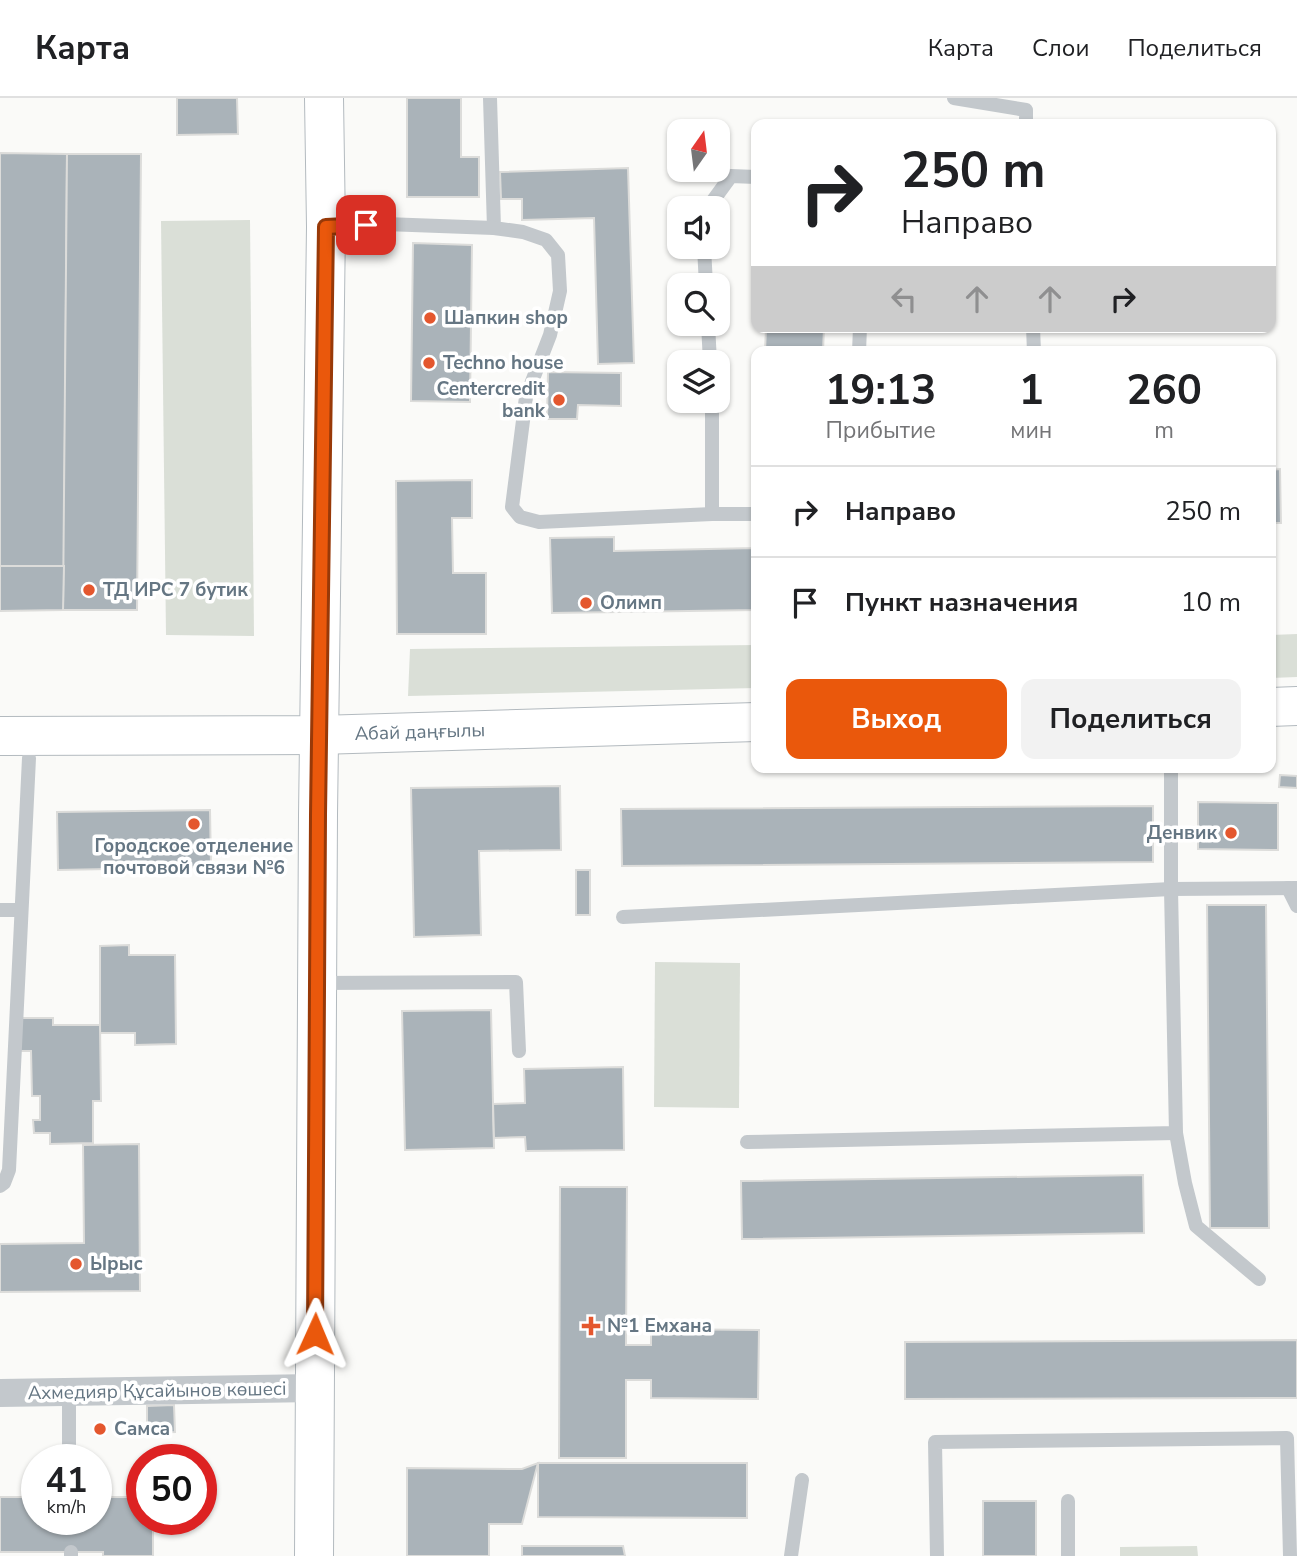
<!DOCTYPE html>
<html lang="ru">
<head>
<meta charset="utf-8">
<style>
	body { margin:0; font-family:"Nunito Sans",sans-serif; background:#f2f2f2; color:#202124; height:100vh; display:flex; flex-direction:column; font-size:26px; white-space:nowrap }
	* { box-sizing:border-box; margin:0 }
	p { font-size:23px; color:#757577 }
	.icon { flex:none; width:38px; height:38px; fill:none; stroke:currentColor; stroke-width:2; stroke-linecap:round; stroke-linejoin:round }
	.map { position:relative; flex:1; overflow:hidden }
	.sheet { position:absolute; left:751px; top:248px; width:525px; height:427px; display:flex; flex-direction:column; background:#fff; border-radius:14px; box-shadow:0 2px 5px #0004 }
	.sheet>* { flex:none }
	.hud { position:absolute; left:751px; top:21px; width:525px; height:214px; border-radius:14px; box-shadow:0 2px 5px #0004; background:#fff; color:#202124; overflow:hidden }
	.needle { width:46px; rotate:14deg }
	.buttons { position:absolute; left:667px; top:21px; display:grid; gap:14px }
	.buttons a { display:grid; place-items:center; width:63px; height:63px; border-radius:14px; background:#fff; box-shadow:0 2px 5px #0004; font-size:35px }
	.speed { position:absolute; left:21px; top:1346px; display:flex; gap:14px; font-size:35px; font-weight:700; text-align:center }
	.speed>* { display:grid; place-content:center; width:91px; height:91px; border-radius:50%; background:#fff; box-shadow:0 2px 5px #0004; line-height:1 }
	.speed small { font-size:18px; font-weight:400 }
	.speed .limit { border:10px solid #d22; background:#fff; color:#111 }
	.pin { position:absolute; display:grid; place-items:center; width:60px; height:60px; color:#fff; margin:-30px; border-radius:14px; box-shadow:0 4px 10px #0006 }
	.me { position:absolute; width:77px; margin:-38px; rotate:1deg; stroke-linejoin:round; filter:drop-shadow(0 0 5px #0008) }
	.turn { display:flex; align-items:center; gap:24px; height:147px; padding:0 35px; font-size:32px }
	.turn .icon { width:91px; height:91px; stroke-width:2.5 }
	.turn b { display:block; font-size:49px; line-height:60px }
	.lanes { display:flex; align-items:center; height:66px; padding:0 35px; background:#0003; justify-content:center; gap:35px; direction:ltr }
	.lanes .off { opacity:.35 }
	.eta { display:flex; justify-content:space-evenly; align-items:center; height:119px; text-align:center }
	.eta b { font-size:42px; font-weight:700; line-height:49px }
	.primary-button { display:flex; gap:14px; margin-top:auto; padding:14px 35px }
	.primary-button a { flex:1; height:80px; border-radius:14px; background:#ea580c; color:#fff; font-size:28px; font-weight:700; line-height:80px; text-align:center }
	.primary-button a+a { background:#f2f2f2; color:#202124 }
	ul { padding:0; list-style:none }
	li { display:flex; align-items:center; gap:21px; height:91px; padding:0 35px; border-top:2px solid #e0e0e0 }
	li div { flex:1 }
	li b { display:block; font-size:26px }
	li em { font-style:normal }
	header { display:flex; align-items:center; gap:42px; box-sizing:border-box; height:98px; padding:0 35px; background:#fff; border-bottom:2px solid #e0e0e0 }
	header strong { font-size:33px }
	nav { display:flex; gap:38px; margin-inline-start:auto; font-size:24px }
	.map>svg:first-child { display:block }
	.green { fill:#dadfd7 }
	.building { fill:#aab3b9; stroke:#dcdcda; stroke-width:2 }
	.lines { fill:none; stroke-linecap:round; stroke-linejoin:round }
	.secondary-casing { stroke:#b3babf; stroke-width:40 }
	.service { stroke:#c3c8cc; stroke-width:14 }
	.minor { stroke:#c3c8cc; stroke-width:28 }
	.secondary { stroke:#fff; stroke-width:38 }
	.route-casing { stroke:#983908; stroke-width:18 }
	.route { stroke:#ea580c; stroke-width:12 }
	.poi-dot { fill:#e4572e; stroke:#fff; stroke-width:2.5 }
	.labels { text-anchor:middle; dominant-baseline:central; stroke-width:7; stroke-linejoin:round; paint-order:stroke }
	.poi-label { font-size:19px; font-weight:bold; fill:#657683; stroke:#fff; text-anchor:start }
	.street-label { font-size:19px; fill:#657683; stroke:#fff }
</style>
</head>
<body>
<header>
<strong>Карта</strong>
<nav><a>Карта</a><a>Слои</a><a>Поделиться</a></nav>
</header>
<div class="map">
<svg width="1297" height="1458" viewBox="0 0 1297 1458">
	<rect width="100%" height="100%" fill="#fafaf8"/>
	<g class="green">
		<path d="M250 122 254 538 166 537 161 123Z"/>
		<path d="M1297 536V579L1271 580V537Z"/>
		<path d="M756 547V590L408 598 410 551Z"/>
		<path d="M655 864 740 865 739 1010 654 1009Z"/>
		<path d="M1197 1448 1198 1458H1120V1449Z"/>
	</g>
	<g class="building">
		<path d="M177 0H237L238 36 177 37Z"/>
		<path d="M407 0H461V59H479V99H407Z"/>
		<path d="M0 55 67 56 64 468H0Z"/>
		<path d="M67 56H141L137 512H63Z"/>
		<path d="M628 70 634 265 598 266 594 120 522 122V101H501L500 74Z"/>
		<path d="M413 145 472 147 470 304 411 303Z"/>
		<path d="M766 229H824L823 254H765Z"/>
		<path d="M548 274 621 275V308L578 307 577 321H547Z"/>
		<path d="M1280 371 1281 425H1270V372Z"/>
		<path d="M472 382V420H452L453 475H486V536H397L396 383Z"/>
		<path d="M754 435H756V512L552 515 550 440 614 439V453L755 450Z"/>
		<path d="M0 468H64L63 512 0 513Z"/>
		<path d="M1280 677 1297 678V690L1279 689Z"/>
		<path d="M560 688 561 752 479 753 481 837 414 839 411 690Z"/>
		<path d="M1198 704 1278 705V752L1198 751Z"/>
		<path d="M1153 708V764L622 768 621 711Z"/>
		<path d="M210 712 211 769 58 772 57 714Z"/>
		<rect x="576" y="772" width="14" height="45"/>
		<path d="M1207 807H1266L1269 1130H1210Z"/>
		<path d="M129 847V857H175L176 946 135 947V935H100V848Z"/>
		<path d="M491 912 494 1050 405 1052 402 913Z"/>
		<path d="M18 920H53V927H100L101 1003H93V1045L50 1046V1035H34L33 1022H40V998H32L31 953H19Z"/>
		<path d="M623 969 624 1052 526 1053 525 1039 494 1040 493 1006 525 1005 524 971Z"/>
		<path d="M139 1046 140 1193 0 1194V1146L84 1145 83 1047Z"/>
		<path d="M1143 1077 1144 1135 742 1141 741 1083Z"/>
		<path d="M560 1089H627L626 1247H651V1231L759 1232 758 1301 651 1300V1282H626V1360H559Z"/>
		<path d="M1297 1242V1300L905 1301V1244Z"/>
		<path d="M174 1307 175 1334 147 1335V1308Z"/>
		<path d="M538 1365 522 1426H489V1458H407V1370L522 1371Z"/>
		<path d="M538 1365H747V1420L538 1419Z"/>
		<path d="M0 1399H37V1421H96V1399H142V1421H153V1458H103V1454H0Z"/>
		<rect x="983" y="1403" width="53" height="55"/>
		<path d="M522 1448H623L625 1458H522Z"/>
	</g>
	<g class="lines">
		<g class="secondary-casing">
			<g id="secondary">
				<path d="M1270 609 1297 608"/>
				<path id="s1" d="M0 638 319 637 756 624"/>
				<path d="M314 1458 318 717 326 129 324 0"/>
			</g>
		</g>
		<g class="service">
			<path d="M490 0 494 130 523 134 546 142 558 157 560 193 550 237 526 299 512 409 520 419 539 424 712 416H756"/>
			<path d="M954 0 1026 12V26"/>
			<path d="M710 110 712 104 731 78 756 79"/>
			<path d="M327 129 385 126 494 130"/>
			<path d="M704 149 706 187"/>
			<path d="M708 226 710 264"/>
			<path d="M1033 229 1034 254"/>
			<path d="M859 254 860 229"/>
			<path d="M712 416V303"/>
			<path d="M1288 790 1297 808"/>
			<path d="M0 812H21"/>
			<path d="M623 819 1171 791 1297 790"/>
			<path d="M319 885 516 884 519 953"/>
			<path d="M1176 1035 1185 1085 1196 1128 1259 1181"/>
			<path d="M747 1044 1176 1035 1171 791V670"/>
			<path d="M0 1088 4 1085 9 1072 29 660"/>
			<path d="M69 1295V1362"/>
			<path d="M1068 1403V1458"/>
			<path d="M71 1454V1458"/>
			<path d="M791 1458 802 1382"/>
			<path d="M937 1458 935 1344 1287 1340 1290 1458"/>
		</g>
		<path class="minor" d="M0 1295 314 1290"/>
		<use href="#secondary" class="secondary"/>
	</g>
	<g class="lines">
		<g class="route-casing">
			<path id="route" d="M315 1236 318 717 326 129 366 127"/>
		</g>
		<use href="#route" class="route"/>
	</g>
	<g class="poi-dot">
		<circle cx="430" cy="220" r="7"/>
		<circle cx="429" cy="265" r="7"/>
		<circle cx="559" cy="302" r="7"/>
		<circle cx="89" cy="492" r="7"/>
		<circle cx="586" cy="505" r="7"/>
		<circle cx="194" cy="726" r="7"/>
		<circle cx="1231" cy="735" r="7"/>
		<circle cx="76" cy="1166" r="7"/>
		<path d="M587.5 1217.5h7v7h7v7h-7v7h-7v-7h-7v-7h7z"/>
		<circle cx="100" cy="1331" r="7"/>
	</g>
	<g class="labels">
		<g class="poi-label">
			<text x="444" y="220">Шапкин shop</text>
			<text x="443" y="265">Techno house</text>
			<text x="545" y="291" text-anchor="end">Centercredit<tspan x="545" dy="22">bank</tspan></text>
			<text x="103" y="492">ТД ИРС 7 бутик</text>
			<text x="600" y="505">Олимп</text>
			<text x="1217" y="735" text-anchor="end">Денвик</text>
			<text x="194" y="748" text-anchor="middle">Городское отделение<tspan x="194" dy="22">почтовой связи №6</tspan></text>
			<text x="90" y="1166">Ырыс</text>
			<text x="607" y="1228">№1 Емхана</text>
			<text x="114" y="1331">Самса</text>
		</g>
		<g class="street-label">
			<text stroke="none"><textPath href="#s1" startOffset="420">Абай даңғылы</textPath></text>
			<text transform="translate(157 1293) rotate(-1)">Ахмедияр Құсайынов көшесі</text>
		</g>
	</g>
</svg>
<div class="buttons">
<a><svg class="needle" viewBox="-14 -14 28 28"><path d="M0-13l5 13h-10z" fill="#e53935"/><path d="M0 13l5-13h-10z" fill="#757577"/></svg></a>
<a><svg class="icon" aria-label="sound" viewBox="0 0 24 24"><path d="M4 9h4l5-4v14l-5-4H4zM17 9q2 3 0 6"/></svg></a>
<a><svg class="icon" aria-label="search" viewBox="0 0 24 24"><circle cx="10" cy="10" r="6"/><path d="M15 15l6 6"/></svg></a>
<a><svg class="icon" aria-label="layers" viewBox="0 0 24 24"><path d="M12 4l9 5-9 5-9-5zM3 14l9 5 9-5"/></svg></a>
</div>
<div class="speed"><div>41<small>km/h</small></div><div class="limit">50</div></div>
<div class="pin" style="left:366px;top:127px;background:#d93025"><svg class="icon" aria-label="arrive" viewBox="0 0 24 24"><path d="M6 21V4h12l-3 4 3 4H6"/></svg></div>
<svg class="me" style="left:315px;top:1236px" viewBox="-20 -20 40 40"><path d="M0-17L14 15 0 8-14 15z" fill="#ea580c" stroke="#fff" stroke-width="4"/></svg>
<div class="hud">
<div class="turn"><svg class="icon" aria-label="right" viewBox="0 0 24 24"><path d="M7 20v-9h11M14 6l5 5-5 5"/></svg><div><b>250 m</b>Направо</div></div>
<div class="lanes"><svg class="icon off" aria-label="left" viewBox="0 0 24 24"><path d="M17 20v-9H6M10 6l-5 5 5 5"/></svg><svg class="icon off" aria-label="ahead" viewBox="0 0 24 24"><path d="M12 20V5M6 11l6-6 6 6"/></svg><svg class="icon off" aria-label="ahead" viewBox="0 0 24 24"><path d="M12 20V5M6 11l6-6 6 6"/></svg><svg class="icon" aria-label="right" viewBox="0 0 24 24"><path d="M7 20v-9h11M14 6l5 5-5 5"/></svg></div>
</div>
<section class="sheet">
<div class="eta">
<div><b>19:13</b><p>Прибытие</p></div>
<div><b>1</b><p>мин</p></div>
<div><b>260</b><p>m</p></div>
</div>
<ul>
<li><svg class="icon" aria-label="right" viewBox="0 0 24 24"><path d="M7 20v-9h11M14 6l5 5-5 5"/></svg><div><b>Направо</b></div><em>250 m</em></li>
<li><svg class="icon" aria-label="arrive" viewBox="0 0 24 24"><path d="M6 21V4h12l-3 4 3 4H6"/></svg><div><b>Пункт назначения</b></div><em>10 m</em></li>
</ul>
<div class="primary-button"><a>Выход</a><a>Поделиться</a></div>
</section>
</div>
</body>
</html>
